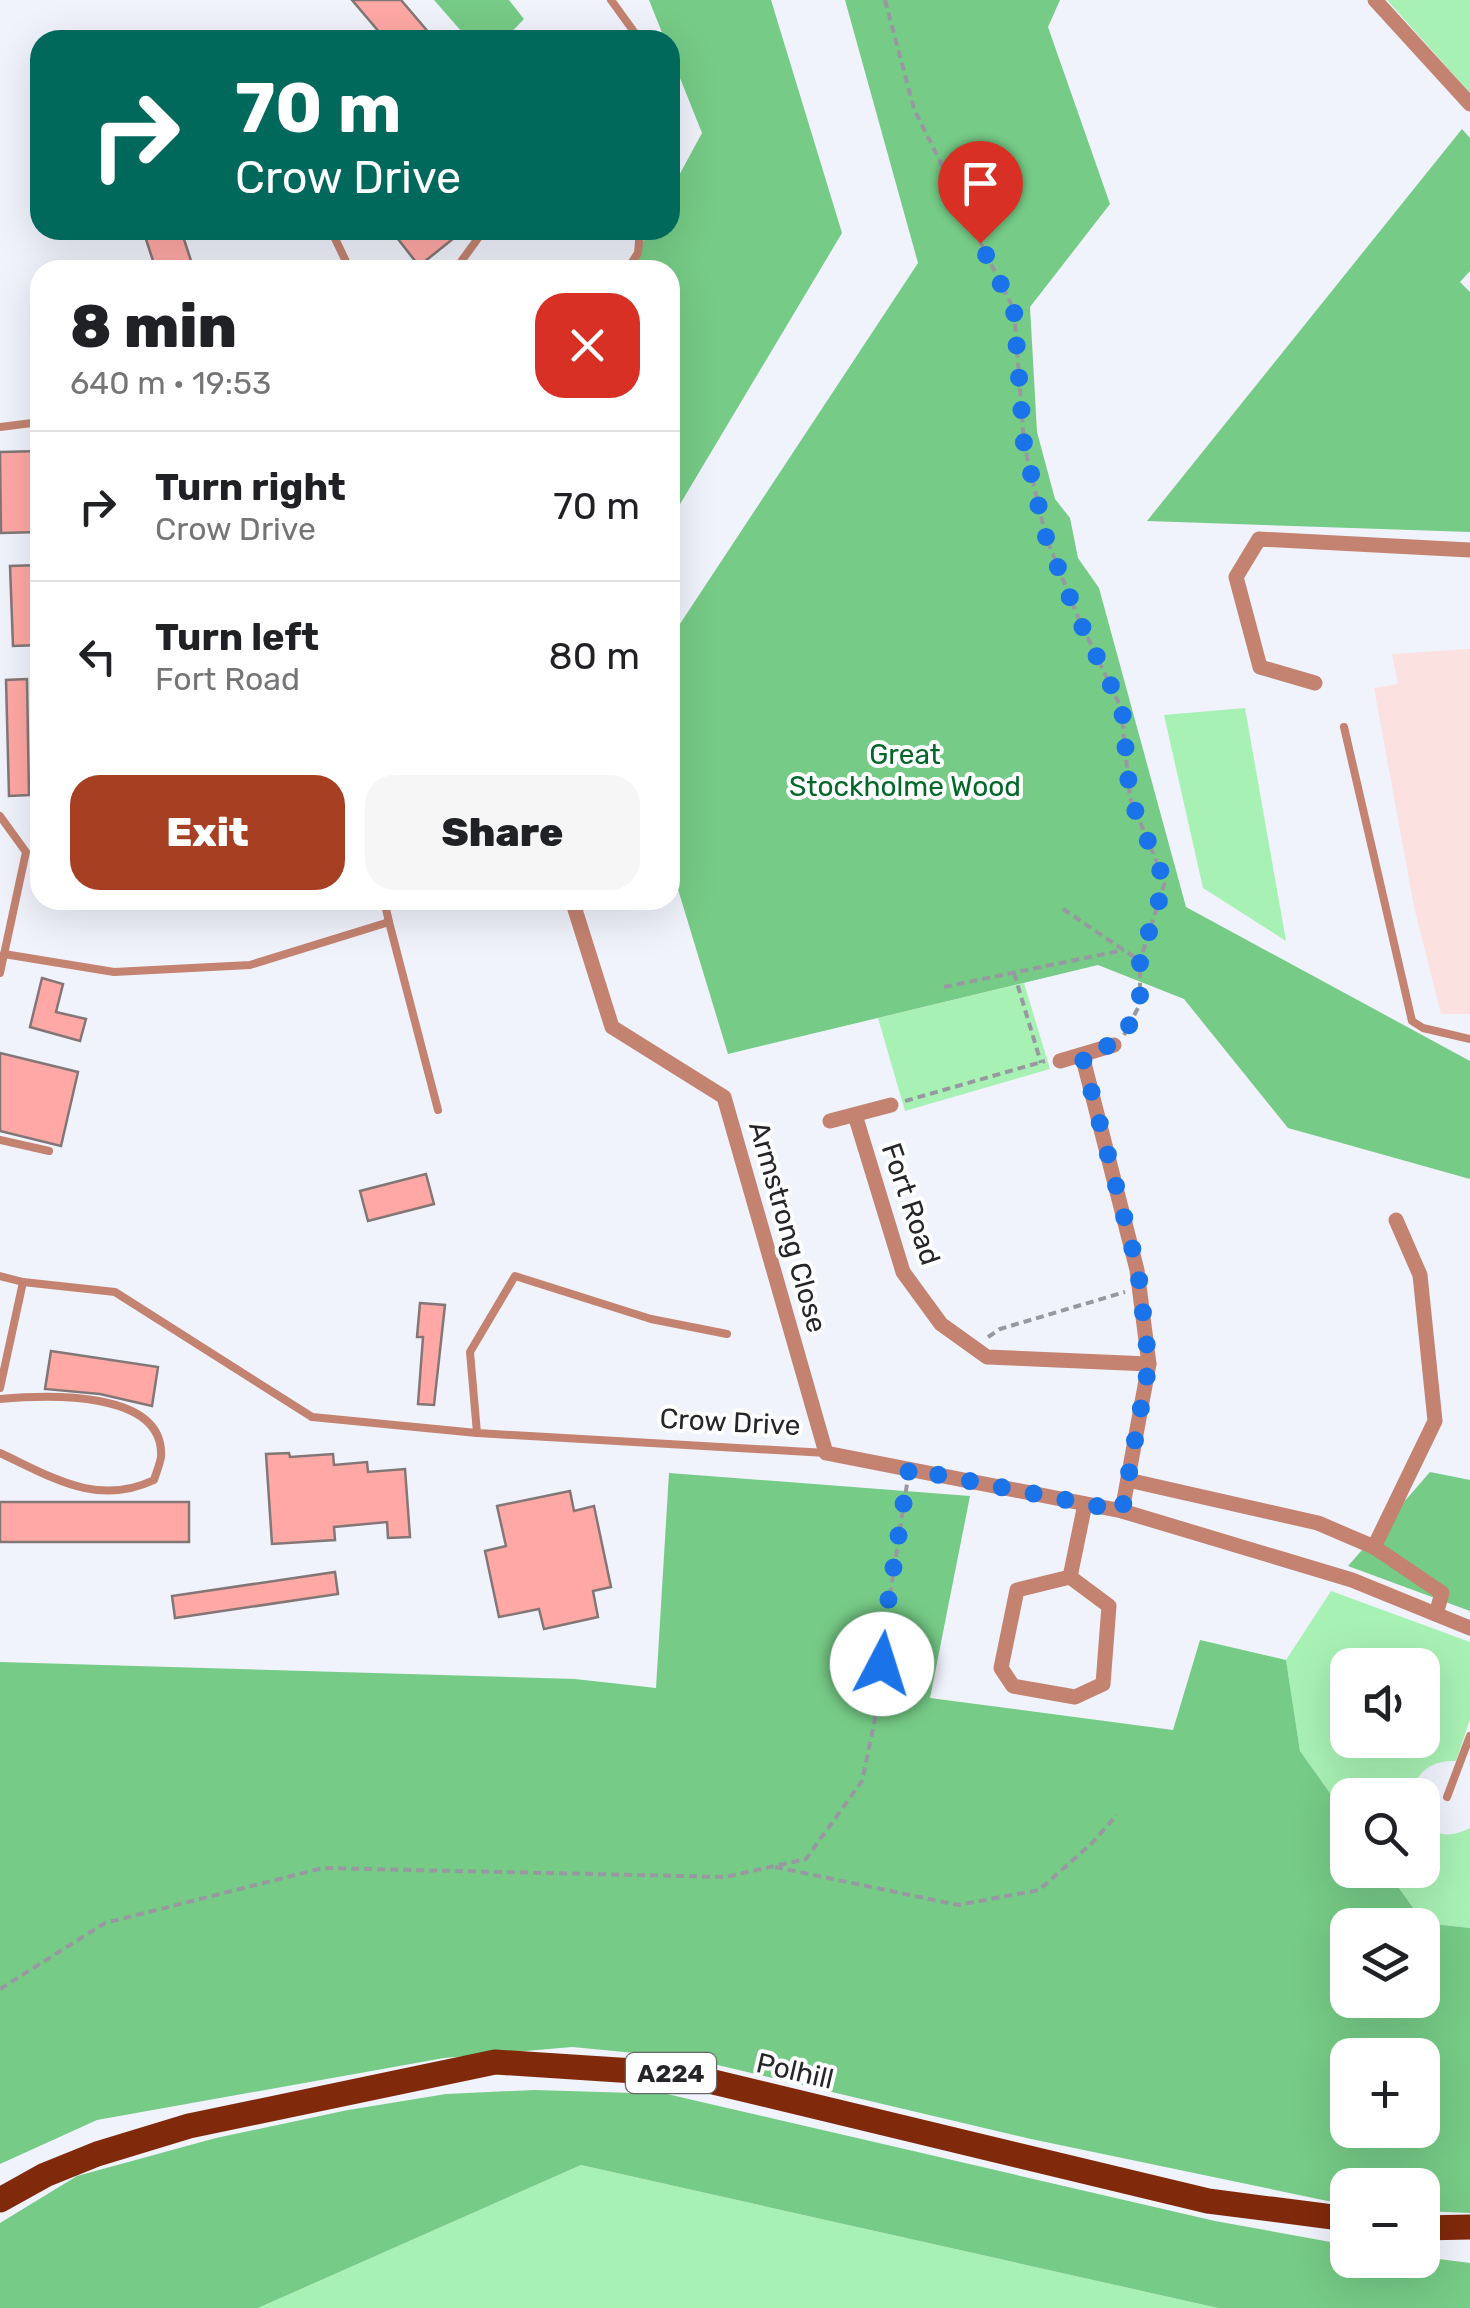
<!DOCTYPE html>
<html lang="en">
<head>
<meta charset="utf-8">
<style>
	body { margin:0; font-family:Rubik,sans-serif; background:#f6f6f6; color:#202124; height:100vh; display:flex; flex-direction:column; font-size:38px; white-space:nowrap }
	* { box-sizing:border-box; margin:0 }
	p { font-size:32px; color:#757577 }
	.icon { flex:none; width:55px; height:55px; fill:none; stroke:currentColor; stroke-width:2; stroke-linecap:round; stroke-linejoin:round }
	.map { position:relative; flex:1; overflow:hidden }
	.sheet { position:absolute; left:30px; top:260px; width:650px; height:650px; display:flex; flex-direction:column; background:#fff; border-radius:30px; box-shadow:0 10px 40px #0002 }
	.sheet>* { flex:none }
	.banner { position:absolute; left:30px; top:30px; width:650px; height:210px; border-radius:30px; box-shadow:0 10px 40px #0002; background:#00695c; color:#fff; overflow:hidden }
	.tools { position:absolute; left:1330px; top:1648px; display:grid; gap:20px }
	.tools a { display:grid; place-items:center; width:110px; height:110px; border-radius:20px; background:#fff; box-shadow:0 10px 40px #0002; font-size:50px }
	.pin { position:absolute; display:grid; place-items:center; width:85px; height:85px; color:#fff; margin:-102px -42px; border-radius:50% 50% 50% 0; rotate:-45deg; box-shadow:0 0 10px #0007 }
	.pin .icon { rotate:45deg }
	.me { position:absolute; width:110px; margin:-55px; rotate:5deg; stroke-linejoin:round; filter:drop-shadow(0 0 8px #0008) }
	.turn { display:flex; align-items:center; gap:35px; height:210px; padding:0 40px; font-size:45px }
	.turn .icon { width:130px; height:130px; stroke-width:2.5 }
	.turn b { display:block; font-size:70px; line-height:85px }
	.round { display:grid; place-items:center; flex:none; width:105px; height:105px; border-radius:30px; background:#f6f6f6 }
	.overview { display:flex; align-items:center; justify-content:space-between; height:170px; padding:0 40px }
	h1 { font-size:60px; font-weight:800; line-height:75px }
	.action { display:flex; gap:20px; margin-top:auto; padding:20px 40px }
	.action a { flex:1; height:115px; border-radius:30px; background:#a73f22; color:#fff; font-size:40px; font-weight:800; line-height:115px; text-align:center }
	.action a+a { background:#f6f6f6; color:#202124 }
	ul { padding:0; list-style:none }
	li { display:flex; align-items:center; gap:30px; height:150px; padding:0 40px; border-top:2px solid #e0e0e0 }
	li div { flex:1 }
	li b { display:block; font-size:38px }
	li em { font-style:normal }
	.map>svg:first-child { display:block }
	.industrial { fill:#fce1e1 }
	.green { fill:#a8f1b4; fill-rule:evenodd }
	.forest { fill:#76cb86; fill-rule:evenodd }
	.building { fill:#ffa8a5; stroke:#827776; stroke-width:2.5 }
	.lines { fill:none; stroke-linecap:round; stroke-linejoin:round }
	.path { stroke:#9899a0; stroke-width:4; stroke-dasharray:8 5; stroke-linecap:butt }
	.lane { stroke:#c38370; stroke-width:8 }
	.street { stroke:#c38370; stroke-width:15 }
	.primary { stroke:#81290b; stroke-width:25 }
	.route { stroke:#1a73e8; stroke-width:18; stroke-dasharray:0 32.4 }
	.labels { text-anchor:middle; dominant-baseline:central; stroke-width:8; stroke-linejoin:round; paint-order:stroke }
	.shield { fill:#fff; stroke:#67676a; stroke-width:2.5 }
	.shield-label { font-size:25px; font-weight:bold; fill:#26262a }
	.park-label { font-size:28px; fill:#026729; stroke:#fff }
	.street-label { font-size:28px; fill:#26262a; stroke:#fff }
</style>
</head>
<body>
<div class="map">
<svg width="1470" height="2308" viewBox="0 0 1470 2308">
	<rect width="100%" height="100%" fill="#f0f2fc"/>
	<path class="industrial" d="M1470 649V1014H1441L1414 907 1374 688 1398 684 1392 654Z"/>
	<g class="green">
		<path d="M1387 0H1470V93Z"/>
		<path d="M1245 708 1286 941 1203 888 1164 715Z"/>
		<path d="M1024 983 1050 1069 905 1111 878 1018Z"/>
		<path d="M1331 1591 1470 1642V1719L1456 1761C1431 1760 1417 1771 1411 1795H1348L1347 1817 1300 1751 1286 1660ZM1348 1665H1422V1740H1348Z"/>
		<path d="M1423 1825C1438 1837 1453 1837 1470 1828V1928L1424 1923 1386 1870H1422Z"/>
		<path d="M581 2165 1218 2308H258Z"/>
	</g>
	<g class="forest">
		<path d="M434 0H509L524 19 504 40H469Z"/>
		<path d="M649 0H771L842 233 670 521V270H628L649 230H670V192L702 133 670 53V40H665Z"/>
		<path d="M845 0H1060L1048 27 1110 204 1030 307 1037 432 1055 499 1070 518 1078 558 1099 588 1186 907 1470 1061V1179L1288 1128 1184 999 1098 965 728 1054 670 863V639L918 263Z"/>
		<path d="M1462 129 1470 138V271L1460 282 1470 292V532L1147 521Z"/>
		<path d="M1430 1472 1470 1480V1611L1348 1566Z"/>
		<path d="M669 1473 970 1496 930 1698 1173 1730 1200 1640 1286 1660 1300 1751 1347 1817 1348 1870H1386L1424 1923 1470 1928V2213L1423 2211 1422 2185H1348L1347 2205 1031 2139 688 2058 572 2047 444 2058 97 2120 0 2164V1662L575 1679 656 1688ZM1348 1925H1422V2000H1348ZM1348 2055H1422V2130H1348Z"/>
		<path d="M534 2090 667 2094 1215 2221 1347 2245 1348 2260H1422L1423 2257 1470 2263V2308H1218L581 2165 258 2308H0V2223L77 2176 216 2138 348 2110 446 2094Z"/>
	</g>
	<g class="building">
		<path d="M352 0H401L435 40H386Z"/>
		<path d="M143 230H181L194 270H156Z"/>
		<path d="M391 230H464L419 266Z"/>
		<path d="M40 451V532L1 533 0 452Z"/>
		<path d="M40 565V645L13 646 10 566Z"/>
		<path d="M27 679 29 795 9 796 6 680Z"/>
		<path d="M42 978 63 984 56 1012 86 1019 80 1041 30 1027Z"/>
		<path d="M0 1053 78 1072 61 1146 0 1131Z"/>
		<path d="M426 1174 434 1204 368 1221 360 1191Z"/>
		<path d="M420 1303 445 1305 434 1405 418 1404 423 1337H417Z"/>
		<path d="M51 1351 158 1367 152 1406 100 1394 45 1389Z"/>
		<path d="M289 1453 290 1457 333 1454 334 1465 367 1462 368 1472 405 1469 410 1537 388 1538 387 1522 334 1527 335 1540 272 1544 266 1454Z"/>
		<path d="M570 1491 574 1511 594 1506 611 1587 593 1591 598 1617 544 1629 539 1609 499 1617 485 1551 506 1546 497 1506Z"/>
		<rect x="0" y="1502" width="189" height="40"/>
		<path d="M335 1572 338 1594 175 1618 172 1596Z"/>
	</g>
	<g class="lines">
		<g class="path">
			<path d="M885 0 914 109 1014 310 1024 444 1046 537 1078 617 1121 708 1130 798 1165 882 1140 961V1004L1124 1035"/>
			<path d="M1063 909 1140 961"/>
			<path d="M1014 973 1041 1063"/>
			<path d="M944 987 1124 950"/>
			<path d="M905 1101 1045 1061"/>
			<path d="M988 1337 1000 1329 1125 1292"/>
			<path d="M775 1867 958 1905 1039 1890 1091 1844 1117 1815"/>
			<path d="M0 1989 105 1923 323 1868 725 1877 806 1859 862 1781 879 1700 885 1628 907 1484"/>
		</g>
		<g class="lane">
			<path d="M611 0 640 40"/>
			<path d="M331 230 350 270"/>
			<path d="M455 270 484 230"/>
			<path d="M627 270 638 253 640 230"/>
			<path d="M0 427 40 422"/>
			<path d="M1344 727 1412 1021 1423 1028 1470 1039"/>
			<path d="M0 816 26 852 0 973"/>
			<path d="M384 900 389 922"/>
			<path d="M4 954 114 972 250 965 389 922 438 1110"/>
			<path d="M0 1140 49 1151"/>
			<path d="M0 1276 23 1282 115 1292 312 1417 477 1433 826 1453"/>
			<path d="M0 1388 23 1282"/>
			<path d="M0 1399C45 1395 165 1389 161 1457 160 1464 156 1473 154 1480 97 1507 52 1477 0 1453"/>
			<path d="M477 1433 470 1352 515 1276 651 1319 727 1334"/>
			<path d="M1447 1797 1470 1736"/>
		</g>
		<g class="street">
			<path d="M1375 0 1470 104"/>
			<path d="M1315 683 1260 667 1236 577 1259 539 1470 550"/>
			<path d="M572 900 612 1027 724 1097 826 1453 1122 1511 1352 1580 1470 1628"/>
			<path d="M1082 1055 1137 1270 1149 1364 1122 1511"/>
			<path d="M1060 1061 1114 1045"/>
			<path d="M855 1115 903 1272 941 1324 987 1357 1149 1364"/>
			<path d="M830 1121 891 1105"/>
			<path d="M1128 1480 1318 1523 1374 1547 1442 1593 1436 1614"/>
			<path d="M1374 1547 1435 1421 1420 1275 1396 1220"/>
			<path d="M1070 1577 1109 1606 1103 1684 1075 1697 1013 1686 1001 1668 1017 1590Z"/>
			<path d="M1070 1577 1085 1504"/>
		</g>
		<g class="primary">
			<path d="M0 2200 45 2175 97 2154 189 2126 495 2062 680 2074 1208 2201 1348 2219"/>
			<path d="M1422 2228 1470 2227"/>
		</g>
	</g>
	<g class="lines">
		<path class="route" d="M882 1664 884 1628 909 1469 1122 1511 1149 1364 1138 1270 1082 1055 1121 1041 1140 1004V960L1165 882 1130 798 1122 708 1078 618 1046 537 1024 444 1014 310 980 243"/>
	</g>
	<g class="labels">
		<rect class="shield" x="626" y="2053" width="90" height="40" rx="8"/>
		<g class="shield-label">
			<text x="671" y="2073">A224</text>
		</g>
		<g class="park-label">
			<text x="905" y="754">Great<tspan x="905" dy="32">Stockholme Wood</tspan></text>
		</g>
		<g class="street-label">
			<text transform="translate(911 1204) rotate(71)">Fort Road</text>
			<text transform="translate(788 1227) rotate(74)">Armstrong Close</text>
			<text transform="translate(730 1422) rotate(3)">Crow Drive</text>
			<text transform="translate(795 2071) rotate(13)">Polhill</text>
		</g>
	</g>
</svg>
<div class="tools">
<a><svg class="icon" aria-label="sound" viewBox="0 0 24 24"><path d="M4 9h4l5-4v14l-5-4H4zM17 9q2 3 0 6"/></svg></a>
<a><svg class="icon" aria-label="search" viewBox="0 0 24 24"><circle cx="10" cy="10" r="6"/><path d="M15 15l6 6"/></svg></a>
<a><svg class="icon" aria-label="layers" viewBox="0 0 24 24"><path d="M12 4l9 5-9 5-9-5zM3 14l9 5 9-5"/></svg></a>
<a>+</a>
<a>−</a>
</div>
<div class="pin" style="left:980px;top:243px;background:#d93025"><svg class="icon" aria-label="arrive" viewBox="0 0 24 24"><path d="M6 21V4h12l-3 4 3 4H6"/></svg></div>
<svg class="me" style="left:882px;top:1664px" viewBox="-20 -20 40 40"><circle r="19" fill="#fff"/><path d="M0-13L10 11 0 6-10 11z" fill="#1a73e8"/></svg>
<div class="banner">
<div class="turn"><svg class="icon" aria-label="right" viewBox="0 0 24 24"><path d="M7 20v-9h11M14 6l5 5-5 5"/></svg><div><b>70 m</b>Crow Drive</div></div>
</div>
<section class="sheet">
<div class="overview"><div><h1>8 min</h1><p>640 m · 19:53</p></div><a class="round" style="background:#d93025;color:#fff"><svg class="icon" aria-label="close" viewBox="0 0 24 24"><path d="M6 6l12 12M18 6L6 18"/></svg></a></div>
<ul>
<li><svg class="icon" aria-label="right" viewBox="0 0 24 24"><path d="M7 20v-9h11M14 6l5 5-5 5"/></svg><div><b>Turn right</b><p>Crow Drive</p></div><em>70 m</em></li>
<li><svg class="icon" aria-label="left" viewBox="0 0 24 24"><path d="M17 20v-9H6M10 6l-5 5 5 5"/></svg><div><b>Turn left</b><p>Fort Road</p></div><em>80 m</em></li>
</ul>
<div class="action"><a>Exit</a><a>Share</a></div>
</section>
</div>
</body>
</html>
